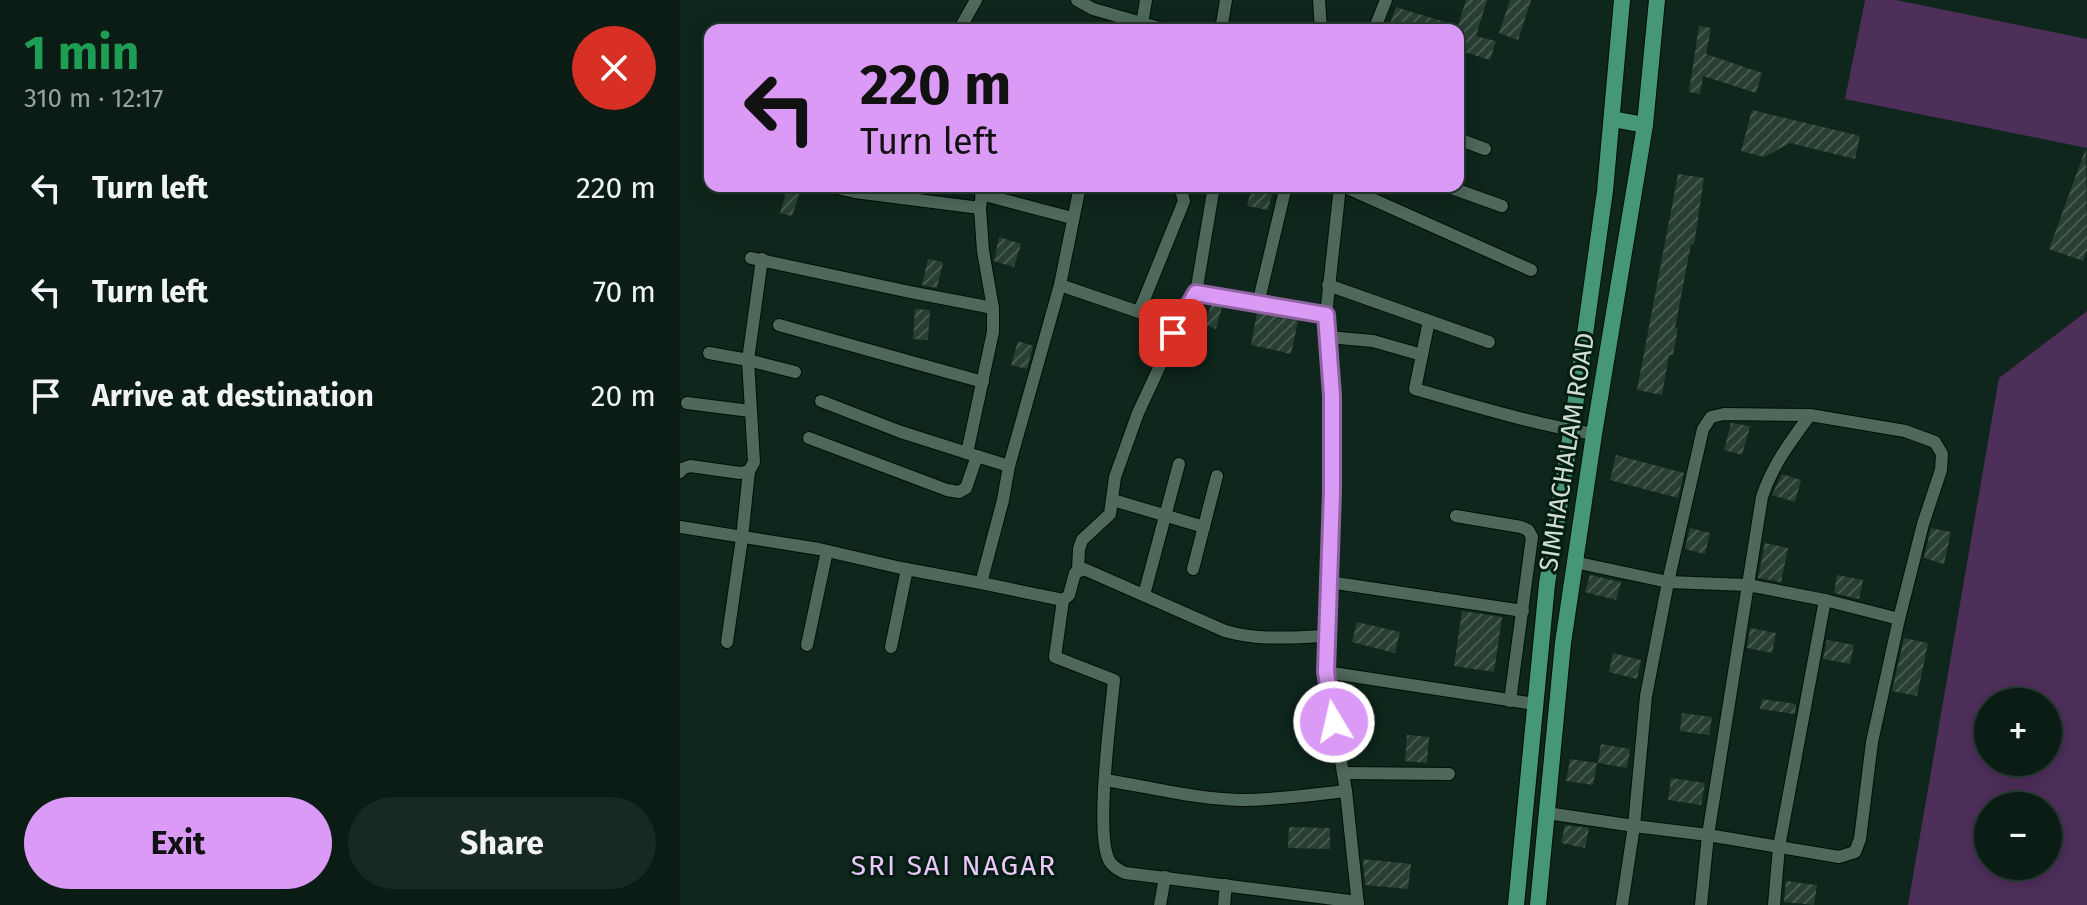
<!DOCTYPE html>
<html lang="en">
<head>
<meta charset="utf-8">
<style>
	body { margin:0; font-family:"Fira Sans",sans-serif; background:#182922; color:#f1f3f6; height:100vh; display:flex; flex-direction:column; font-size:30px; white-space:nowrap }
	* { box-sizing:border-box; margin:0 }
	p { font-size:26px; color:#99a1a0 }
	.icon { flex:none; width:44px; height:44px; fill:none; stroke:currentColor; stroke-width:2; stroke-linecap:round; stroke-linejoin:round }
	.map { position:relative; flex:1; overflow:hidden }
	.details { display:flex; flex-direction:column; background:#0a1c14; width:680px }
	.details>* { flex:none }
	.banner { position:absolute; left:24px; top:24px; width:760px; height:168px; border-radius:16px; box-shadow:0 4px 20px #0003,0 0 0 2px #2a3a34; background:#db9af6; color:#111; overflow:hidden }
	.buttons { position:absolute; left:1294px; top:688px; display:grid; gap:16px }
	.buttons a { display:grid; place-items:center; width:88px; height:88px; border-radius:50%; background:#0a1c14; box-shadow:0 4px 20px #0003,0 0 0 2px #2a3a34; font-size:40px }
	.pin { position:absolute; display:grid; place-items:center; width:68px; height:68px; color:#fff; margin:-34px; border-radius:16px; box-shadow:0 4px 12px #0006 }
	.me { position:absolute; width:88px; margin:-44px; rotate:351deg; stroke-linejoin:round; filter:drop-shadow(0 0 6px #0008) }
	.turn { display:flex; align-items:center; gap:28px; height:168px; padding:0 24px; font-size:36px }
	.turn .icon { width:104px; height:104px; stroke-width:2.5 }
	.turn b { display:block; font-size:56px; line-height:68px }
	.round { display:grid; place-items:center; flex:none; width:84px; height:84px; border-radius:42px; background:#182922 }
	.overview { display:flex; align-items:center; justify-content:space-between; height:136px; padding:0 24px }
	h1 { font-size:48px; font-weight:700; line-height:60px; color:#1e9e55 }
	.cta { display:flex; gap:16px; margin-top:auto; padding:16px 24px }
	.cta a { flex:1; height:92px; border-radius:48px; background:#db9af6; color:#111; font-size:32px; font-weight:700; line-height:92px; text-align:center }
	.cta a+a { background:#182922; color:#f1f3f6 }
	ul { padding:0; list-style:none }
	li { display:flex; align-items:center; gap:24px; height:104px; padding:0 24px }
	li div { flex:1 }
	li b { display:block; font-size:30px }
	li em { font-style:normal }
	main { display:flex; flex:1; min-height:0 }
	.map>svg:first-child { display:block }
	.green { fill:#4e2f5a; fill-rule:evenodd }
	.building { fill:url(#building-hatch) }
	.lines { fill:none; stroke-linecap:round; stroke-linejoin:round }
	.minor-casing { stroke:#000f06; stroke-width:14 }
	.major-casing { stroke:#000f06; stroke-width:18 }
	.minor { stroke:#4e685b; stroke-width:12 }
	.major { stroke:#469775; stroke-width:16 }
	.route-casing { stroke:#8e64a0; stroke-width:20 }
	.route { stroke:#db9af6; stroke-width:14 }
	.labels { text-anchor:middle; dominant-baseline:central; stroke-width:6; stroke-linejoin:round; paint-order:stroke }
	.street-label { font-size:26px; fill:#cfddd5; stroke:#041d12 }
	.neighbourhood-label { font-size:28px; letter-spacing:2px; fill:#ebc7fa; stroke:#041d12 }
</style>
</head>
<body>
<main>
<section class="details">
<div class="overview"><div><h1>1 min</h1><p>310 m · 12:17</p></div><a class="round" style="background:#d93025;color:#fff"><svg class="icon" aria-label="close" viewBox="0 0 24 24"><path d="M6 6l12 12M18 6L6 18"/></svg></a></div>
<ul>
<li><svg class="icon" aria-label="left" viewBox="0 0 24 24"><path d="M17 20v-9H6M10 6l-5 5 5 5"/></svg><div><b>Turn left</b></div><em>220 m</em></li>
<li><svg class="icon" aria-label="left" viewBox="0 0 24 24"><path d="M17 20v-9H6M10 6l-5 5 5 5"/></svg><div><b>Turn left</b></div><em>70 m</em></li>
<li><svg class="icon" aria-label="arrive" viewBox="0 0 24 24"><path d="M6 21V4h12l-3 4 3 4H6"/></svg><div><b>Arrive at destination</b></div><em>20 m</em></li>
</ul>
<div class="cta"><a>Exit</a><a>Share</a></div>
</section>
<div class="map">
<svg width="1407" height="905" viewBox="0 0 1407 905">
	<defs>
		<pattern id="building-hatch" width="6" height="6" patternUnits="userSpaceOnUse" patternTransform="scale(2)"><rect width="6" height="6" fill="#284034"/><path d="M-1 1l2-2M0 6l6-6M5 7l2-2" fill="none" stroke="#465b50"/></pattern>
	</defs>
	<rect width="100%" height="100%" fill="#0e261b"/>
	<g class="green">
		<path d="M1185 0H1216L1407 39V148L1165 99Z"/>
		<path d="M1407 311V905H1228L1319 378ZM1308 702H1368V762H1308ZM1308 806H1368V866H1308Z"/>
	</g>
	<g class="building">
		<path d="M786 0H807L796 36 816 41 810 60 778 50V30H708L716 7 778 26Z"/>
		<path d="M830 0H851L838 40 819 33Z"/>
		<path d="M1019 26 1031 28 1026 54 1082 73 1076 93 1023 76 1020 94 1009 92Z"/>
		<path d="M1072 110 1180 136 1175 159 1110 143 1084 157 1061 151Z"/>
		<path d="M1406 148 1407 250 1403 261 1369 249Z"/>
		<path d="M998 174 1024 178 1014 245 1011 244 995 328H998L993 355H989L982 395 957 390Z"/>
		<path d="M108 186 121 189 112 216 100 213Z"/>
		<path d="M572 186H594L588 210 567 206Z"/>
		<path d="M319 237 341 244 334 267 314 261Z"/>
		<path d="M248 259 263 262 257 288 242 285Z"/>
		<path d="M531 305 542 307 536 329 525 325Z"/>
		<path d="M235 309 250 310 248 340 233 339Z"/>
		<path d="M577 313 618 321 611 354 571 345Z"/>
		<path d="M338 341 353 346 347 369 331 365Z"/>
		<path d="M1051 423 1070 426 1062 455 1044 450Z"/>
		<path d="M936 455 1004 473 998 498 930 480Z"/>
		<path d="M1102 474 1121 480 1115 502 1092 495Z"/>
		<path d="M1010 528 1030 533 1025 554 1005 549Z"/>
		<path d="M1251 528 1271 532 1264 564 1244 558Z"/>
		<path d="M1085 543 1108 548 1101 582 1078 578Z"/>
		<path d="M910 575 941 582 936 600 905 592Z"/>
		<path d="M1157 575 1183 580 1179 599 1154 593Z"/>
		<path d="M782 611 822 617 814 672 774 666Z"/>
		<path d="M677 622 720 632 715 653 672 642Z"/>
		<path d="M1070 628 1096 633 1092 653 1067 648Z"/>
		<path d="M1224 638 1248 643 1237 696 1212 691Z"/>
		<path d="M1147 640 1174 645 1170 664 1143 659Z"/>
		<path d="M933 653 961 660 957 679 929 672Z"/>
		<path d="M1082 699 1116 704 1115 714 1080 709Z"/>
		<path d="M1002 713 1032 717 1029 735 1000 731Z"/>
		<path d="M727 735 749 737 747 763 725 761Z"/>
		<path d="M921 744 950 749 947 768 918 763Z"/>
		<path d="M890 759 917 763 913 785 886 781Z"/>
		<path d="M991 778 1025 783 1021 805 988 800Z"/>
		<path d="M885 825 909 828 905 848 881 843Z"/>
		<path d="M609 827 650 828V849L608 848Z"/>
		<path d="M683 859 731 864 728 889 685 885Z"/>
		<path d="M1106 881 1137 885 1134 905 1104 902Z"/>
	</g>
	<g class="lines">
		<g class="minor-casing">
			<g id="minor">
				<path d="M397 0 413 9 486 30"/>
				<path d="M639 0 641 30"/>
				<path d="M462 24 466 0"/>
				<path d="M279 30 296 0"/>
				<path d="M541 30 546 0"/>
				<path d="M694 30 706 0"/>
				<path d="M778 139 805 149"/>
				<path d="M148 186 175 192 300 208"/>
				<path d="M303 186 300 208 303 251 313 308V332L287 453 329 466 323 500 301 583 383 600 389 595 395 573 404 569 545 631C579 641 613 637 647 636"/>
				<path d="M660 186 646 315 652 396V492L646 672 666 791 678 905"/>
				<path d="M663 186 851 270"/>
				<path d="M766 186 822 206"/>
				<path d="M301 194 392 218"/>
				<path d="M71 258 230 292 313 308"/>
				<path d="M380 285 459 312 504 201 500 186"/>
				<path d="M648 285 809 342"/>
				<path d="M516 293 646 315"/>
				<path d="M578 304 606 186"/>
				<path d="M99 325 303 382"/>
				<path d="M648 337 693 341 742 355 735 389C795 406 853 424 914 434"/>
				<path d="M29 353 68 360 115 372"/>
				<path d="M742 355 749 321"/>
				<path d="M141 401 221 432 287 453"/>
				<path d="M7 403 70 411"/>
				<path d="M129 438 267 490 279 492 286 488 297 456"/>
				<path d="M329 466 380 285 400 186"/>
				<path d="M0 472 2 469 10 466 60 473 69 471 74 462 68 360 82 259"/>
				<path d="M433 500 524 527"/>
				<path d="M776 516 841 527 848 530 852 537 830 701"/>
				<path d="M0 527 139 549 221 568 301 583"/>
				<path d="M894 562 988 582 1068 585 1145 600 1219 619 1192 742 1180 839 1175 852 1159 857 1028 835 1021 905"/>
				<path d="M513 569 537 476"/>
				<path d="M398 570 399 549 402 540 430 514 435 477 458 413 491 342 493 333 516 293 534 186"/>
				<path d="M649 582 843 611"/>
				<path d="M464 595 499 464"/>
				<path d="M383 600 375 657 434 680C431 714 414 838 430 862 434 868 439 870 445 873L678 902"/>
				<path d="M47 642 62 538 69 471"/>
				<path d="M127 645 147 551"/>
				<path d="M211 647 227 569"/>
				<path d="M646 672 855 704"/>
				<path d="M663 773 769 774"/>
				<path d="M425 780C470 787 515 799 561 800 596 800 631 795 666 791"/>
				<path d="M867 813 954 826 966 696 988 582 1023 429 1031 417 1044 414 1130 415"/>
				<path d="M480 905 485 877"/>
				<path d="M544 905 546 885"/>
				<path d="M942 905 954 826 1028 835 1082 497C1092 466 1110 442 1130 415L1225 431 1255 442 1262 454 1261 470 1243 524 1219 619"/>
				<path d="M1094 905 1099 847 1145 600"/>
			</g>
		</g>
		<g class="major-casing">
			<g id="major">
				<path d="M932 119 965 125"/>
				<path d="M836 905 867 584 893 420 925 191 942 0"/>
				<path d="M858 905 883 643 914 434 965 125 977 0"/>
			</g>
		</g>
		<use href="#minor" class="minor"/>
		<use href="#major" class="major"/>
	</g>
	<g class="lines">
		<g class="route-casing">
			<path id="route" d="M493 333 516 293 646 315 652 396V492L646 672 654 722"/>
		</g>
		<use href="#route" class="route"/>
	</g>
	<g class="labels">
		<g class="street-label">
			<text transform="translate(887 452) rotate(-81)">SIMHACHALAM ROAD</text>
		</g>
		<g class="neighbourhood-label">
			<text x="274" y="865">SRI SAI NAGAR</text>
		</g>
	</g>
</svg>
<div class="buttons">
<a>+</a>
<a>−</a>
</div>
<div class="pin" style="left:493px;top:333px;background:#d93025"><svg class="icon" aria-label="arrive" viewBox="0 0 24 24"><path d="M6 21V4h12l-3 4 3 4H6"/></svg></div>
<svg class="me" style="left:654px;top:722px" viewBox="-20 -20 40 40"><circle r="17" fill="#db9af6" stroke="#fff" stroke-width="3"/><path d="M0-11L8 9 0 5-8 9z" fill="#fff"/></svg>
<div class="banner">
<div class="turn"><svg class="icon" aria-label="left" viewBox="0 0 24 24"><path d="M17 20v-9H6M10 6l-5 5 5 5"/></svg><div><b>220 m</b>Turn left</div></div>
</div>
</div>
</main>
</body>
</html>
